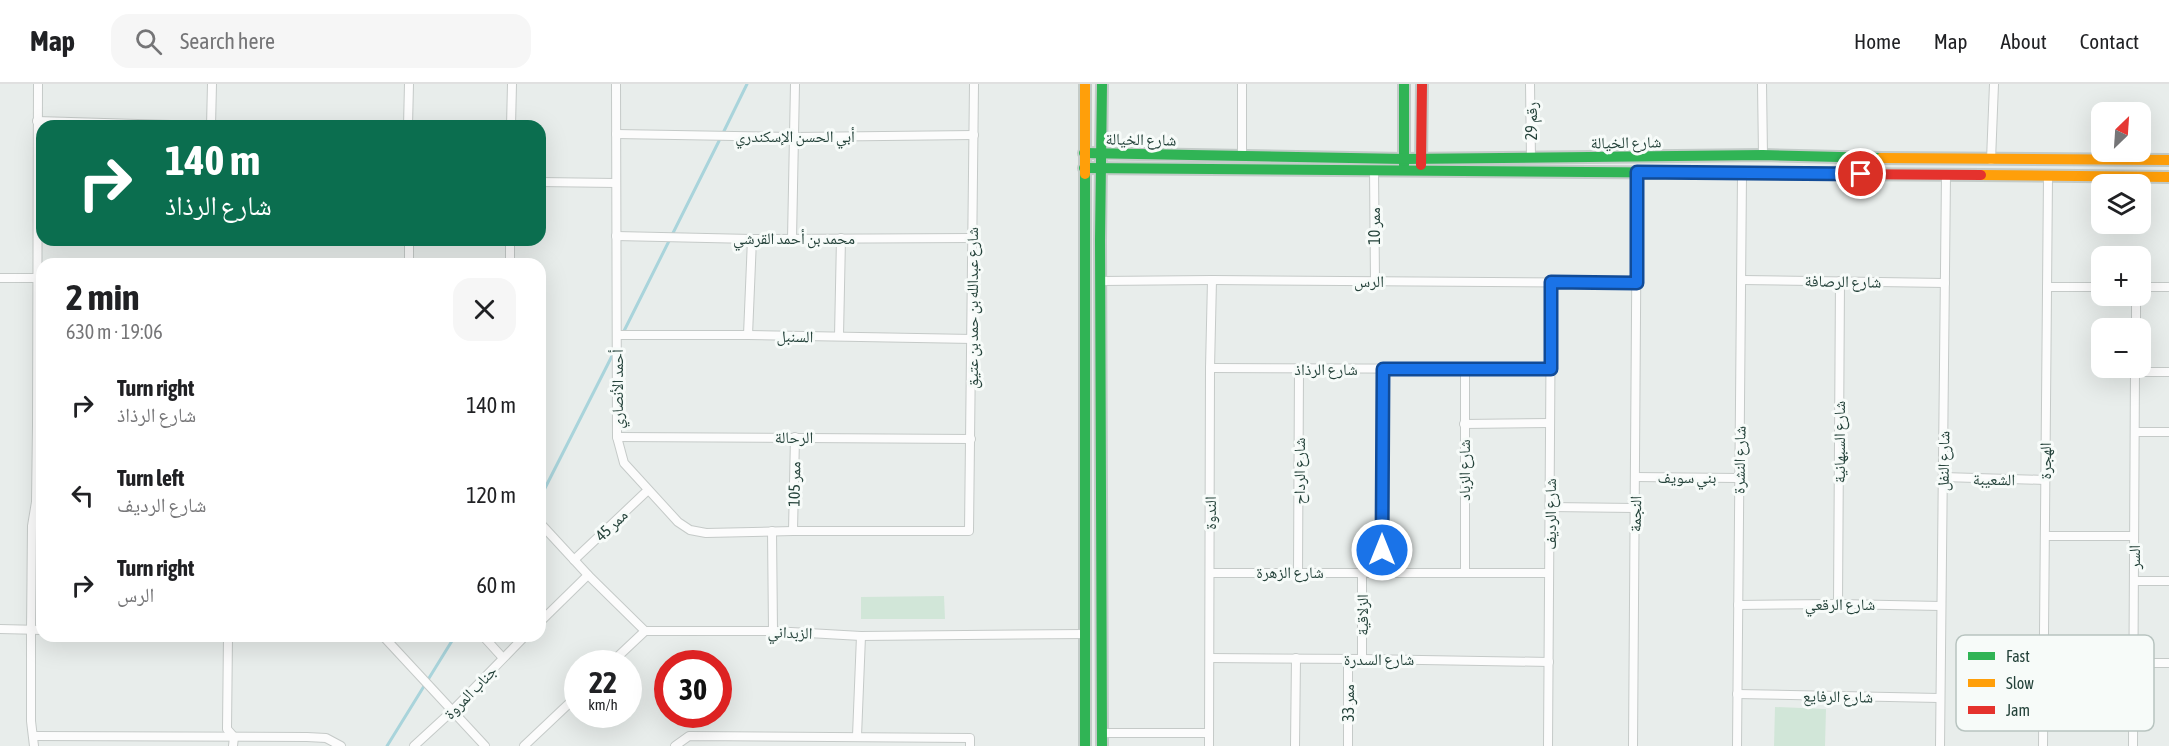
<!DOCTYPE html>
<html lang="en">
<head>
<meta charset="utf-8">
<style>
	body { margin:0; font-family:"Asap Condensed","Noto Naskh Arabic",sans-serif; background:#f6f6f6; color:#202124; height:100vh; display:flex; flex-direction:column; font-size:22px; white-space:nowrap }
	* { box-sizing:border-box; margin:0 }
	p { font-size:20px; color:#757577 }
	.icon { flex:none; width:33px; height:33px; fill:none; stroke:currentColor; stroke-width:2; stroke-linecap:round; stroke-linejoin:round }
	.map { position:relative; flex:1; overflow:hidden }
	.details { position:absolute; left:36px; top:174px; width:510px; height:384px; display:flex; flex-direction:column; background:#fff; border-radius:18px; box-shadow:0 6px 24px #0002 }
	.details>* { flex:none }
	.top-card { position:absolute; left:36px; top:36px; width:510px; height:126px; border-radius:18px; box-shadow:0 6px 24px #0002; background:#0b6e4f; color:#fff; overflow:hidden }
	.needle { width:39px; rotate:25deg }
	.fabs { position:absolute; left:2091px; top:18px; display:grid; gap:12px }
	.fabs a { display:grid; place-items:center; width:60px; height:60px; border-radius:12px; background:#fff; box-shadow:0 6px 24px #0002; font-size:30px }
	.speed { position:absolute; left:564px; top:566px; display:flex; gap:12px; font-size:30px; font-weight:700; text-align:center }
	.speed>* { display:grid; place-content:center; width:78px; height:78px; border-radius:50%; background:#fff; box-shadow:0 6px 24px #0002; line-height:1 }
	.speed small { font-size:15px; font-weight:400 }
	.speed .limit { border:9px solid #d22; background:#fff; color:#111 }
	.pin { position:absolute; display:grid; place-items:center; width:51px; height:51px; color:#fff; margin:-26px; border:3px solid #fff; border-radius:50%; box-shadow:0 2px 6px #0007 }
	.me { position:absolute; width:66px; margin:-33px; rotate:0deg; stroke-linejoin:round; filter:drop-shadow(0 0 4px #0008) }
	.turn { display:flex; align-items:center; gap:21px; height:126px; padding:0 30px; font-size:27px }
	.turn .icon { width:78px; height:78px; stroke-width:2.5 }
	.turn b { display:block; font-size:42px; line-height:51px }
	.round { display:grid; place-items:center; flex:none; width:63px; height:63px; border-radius:18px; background:#f6f6f6 }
	.summary { display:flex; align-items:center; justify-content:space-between; height:102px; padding:0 30px }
	h1 { font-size:36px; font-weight:700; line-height:45px }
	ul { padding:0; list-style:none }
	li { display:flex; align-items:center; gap:18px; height:90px; padding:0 30px }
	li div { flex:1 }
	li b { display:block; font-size:22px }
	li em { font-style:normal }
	header { display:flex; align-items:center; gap:36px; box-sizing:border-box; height:84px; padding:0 30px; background:#fff; border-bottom:2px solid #e0e0e0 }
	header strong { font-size:28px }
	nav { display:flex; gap:33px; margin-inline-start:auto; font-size:21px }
	.search { width:420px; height:54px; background:#f6f6f6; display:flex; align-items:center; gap:15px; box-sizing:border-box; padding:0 21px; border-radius:18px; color:#757577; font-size:22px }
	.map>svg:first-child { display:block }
	.green { fill:#d1e6d8 }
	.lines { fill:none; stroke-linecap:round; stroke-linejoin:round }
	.stream { stroke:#a9d4db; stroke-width:3 }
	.street-casing { stroke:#c5cac8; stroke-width:10 }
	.fast-casing { stroke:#c3cbc8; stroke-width:14 }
	.slow-casing { stroke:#c3cbc8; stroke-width:14 }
	.jam-casing { stroke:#c3cbc8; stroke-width:14 }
	.street { stroke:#fcfcfc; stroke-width:8 }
	.fast { stroke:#30b455; stroke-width:10 }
	.slow { stroke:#ff9f0a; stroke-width:10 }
	.jam { stroke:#e5322d; stroke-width:10 }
	.route-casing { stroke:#114b97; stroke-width:15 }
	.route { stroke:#1a73e8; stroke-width:10 }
	.labels { text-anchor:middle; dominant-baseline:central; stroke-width:6; stroke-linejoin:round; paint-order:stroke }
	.street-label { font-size:16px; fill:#24423a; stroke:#f7fbf9 }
	.key { fill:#f7fbf9; stroke:#b8c4c0; stroke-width:1.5 }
	.key-label { font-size:16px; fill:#24423a }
</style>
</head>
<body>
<header>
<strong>Map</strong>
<div class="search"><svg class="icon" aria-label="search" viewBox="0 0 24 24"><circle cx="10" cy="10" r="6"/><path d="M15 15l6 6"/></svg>Search here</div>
<nav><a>Home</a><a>Map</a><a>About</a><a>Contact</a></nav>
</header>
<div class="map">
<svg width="2169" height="662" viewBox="0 0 2169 662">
	<rect width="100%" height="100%" fill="#e8edeb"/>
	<g class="green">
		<path d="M944 512 945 535H861V513Z"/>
		<path d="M1775 623 1826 625 1825 662H1774Z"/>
	</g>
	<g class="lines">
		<g class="stream">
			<path d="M724 47 747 0"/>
			<path d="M622 251 719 57"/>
			<path d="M540 414 614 268"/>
			<path d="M387 662 455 552"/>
		</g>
		<g class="street-casing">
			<g id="street">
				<path d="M616 0 617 353 624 379 678 438 690 446 706 449 793 447H969L974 0"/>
				<path d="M1530 0 1531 74"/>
				<path d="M1762 0 1763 71"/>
				<path d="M37 37 205 42"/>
				<path d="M211 42 212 0"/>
				<path d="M244 42 408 41"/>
				<path d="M408 42 409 0"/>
				<path d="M511 42 512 0"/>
				<path d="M616 50 794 53 974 51"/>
				<path d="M1242 71V0"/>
				<path d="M1991 76 1994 0"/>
				<path d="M1374 86 1375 197"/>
				<path d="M540 98 616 99"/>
				<path d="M616 152 752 155 973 154"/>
				<path d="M792 155 795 0"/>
				<path d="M409 156V180"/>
				<path d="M510 180V156"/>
				<path d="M0 194H37"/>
				<path d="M1742 196 1945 199"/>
				<path d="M1101 197 1212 196 1637 199"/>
				<path d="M2047 203H2102"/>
				<path d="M2140 203H2169"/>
				<path d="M2136 244V212"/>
				<path d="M617 251H748L973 255"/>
				<path d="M748 251 752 155"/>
				<path d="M839 252 841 154"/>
				<path d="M1210 284 1551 285"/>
				<path d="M1465 285V488"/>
				<path d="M2135 288H2169"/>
				<path d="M1464 340 1550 339"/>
				<path d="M2135 348H2169"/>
				<path d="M617 353 971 355"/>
				<path d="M1635 393 1738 394"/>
				<path d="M1943 393 2045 396"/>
				<path d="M1550 423 1635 424"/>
				<path d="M540 439 588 491 645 547H773L861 552 1085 550"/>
				<path d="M772 447 773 547"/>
				<path d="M793 447 795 353"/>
				<path d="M2045 452H2134"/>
				<path d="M574 476 648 406"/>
				<path d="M1298 488 1299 285"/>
				<path d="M1362 488V575"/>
				<path d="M1211 489H1549"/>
				<path d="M1382 489 1383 285"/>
				<path d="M2134 497H2169"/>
				<path d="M1838 520 1840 197"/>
				<path d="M1738 521 1838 520 1941 522"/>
				<path d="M540 538 588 491"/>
				<path d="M0 545 42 546"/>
				<path d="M228 552 227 645 234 653 233 662"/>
				<path d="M383 552 485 662"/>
				<path d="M483 552 503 574"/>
				<path d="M1210 574 1362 575 1549 578"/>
				<path d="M1348 575V662"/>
				<path d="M611 579 645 547"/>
				<path d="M2133 579H2169"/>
				<path d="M1737 610 1939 614"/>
				<path d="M1102 649H1209"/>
				<path d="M34 652 307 653 326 654 341 662"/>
				<path d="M857 652 861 552"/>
				<path d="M34 662 31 637V546L32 442 36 418 37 341 38 0"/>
				<path d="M414 662 451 628 525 552"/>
				<path d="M524 662 578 611"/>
				<path d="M675 662 689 652 970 654V662"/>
				<path d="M1209 662 1210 284 1212 196"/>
				<path d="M1295 662 1296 574"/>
				<path d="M1548 662 1551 198"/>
				<path d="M1633 662 1637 88"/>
				<path d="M1737 662 1742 90"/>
				<path d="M1940 662 1946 91"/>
				<path d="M2043 662 2048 93"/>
				<path d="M2133 662 2135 284"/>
			</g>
		</g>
		<g class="fast-casing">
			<g id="fast">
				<path d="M1102 0 1100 156 1102 662"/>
				<path d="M1404 0V81"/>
				<path d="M1084 69 1404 75 1763 71 1881 74"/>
				<path d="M1084 84 1831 90"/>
				<path d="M1085 90V662"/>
			</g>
		</g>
		<g class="slow-casing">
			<g id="slow">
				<path d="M1085 0V90"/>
				<path d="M1881 74 2169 76"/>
				<path d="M1981 91 2169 93"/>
			</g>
		</g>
		<g class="jam-casing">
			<g id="jam">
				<path d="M1421 81 1422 0"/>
				<path d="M1831 90 1981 91"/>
			</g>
		</g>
		<use href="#street" class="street"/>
		<use href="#fast" class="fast"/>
		<use href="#slow" class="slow"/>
		<use href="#jam" class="jam"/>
	</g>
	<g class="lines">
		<g class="route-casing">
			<path id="route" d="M1382 466 1383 285H1551V198L1637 199V88L1861 90"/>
		</g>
		<use href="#route" class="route"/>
	</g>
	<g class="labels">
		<g class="street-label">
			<text transform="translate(1531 37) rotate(-90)">رقم 29</text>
			<text x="795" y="52">أبي الحسن الإسكندري</text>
			<text transform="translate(1141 55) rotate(1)">شارع الخيالة</text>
			<text transform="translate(1626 58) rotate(-1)">شارع الخيالة</text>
			<text transform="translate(1374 142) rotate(-90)">ممر 10</text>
			<text x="794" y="154">محمد بن أحمد القرشي</text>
			<text x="1369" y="197">الرس</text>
			<text transform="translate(1843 197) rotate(1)">شارع الرصافة</text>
			<text transform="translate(972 224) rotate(-90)">شارع عبدالله بن حمد بن عتيق</text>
			<text transform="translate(795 252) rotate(1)">السنبل</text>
			<text x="1326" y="285">شارع الرذاذ</text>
			<text transform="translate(617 305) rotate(-90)">أحمد الأنصاري</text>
			<text x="794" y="353">الرحالة</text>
			<text transform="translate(1839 358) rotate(-90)">شارع السبهانية</text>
			<text transform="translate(1739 376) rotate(-89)">شارع النشرة</text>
			<text transform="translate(1943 377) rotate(-89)">شارع النفل</text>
			<text transform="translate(2045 377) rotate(-90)">الهجرة</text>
			<text transform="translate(1464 386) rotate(-90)">شارع الزباد</text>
			<text transform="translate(1299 387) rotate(-90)">شارع الرداح</text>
			<text x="1687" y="393">بني سويف</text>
			<text transform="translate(1994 395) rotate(1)">الشعيبة</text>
			<text transform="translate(794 400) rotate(-89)">ممر 105</text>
			<text transform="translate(1210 429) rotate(-90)">الندوة</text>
			<text transform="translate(1550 430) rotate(-90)">شارع الرديف</text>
			<text transform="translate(1635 430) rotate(-89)">النجمة</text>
			<text transform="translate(611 441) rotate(-44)">ممر 45</text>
			<text transform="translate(2134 473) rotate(-90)">السر</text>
			<text x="1290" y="488">شارع الزهرة</text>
			<text x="1840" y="520">شارع الرقعي</text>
			<text transform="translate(1362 531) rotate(-90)">الزلاقية</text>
			<text transform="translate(790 548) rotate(2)">الزبداني</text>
			<text x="1379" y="575">شارع السدرة</text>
			<text transform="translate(470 608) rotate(-46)">جناب المروة</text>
			<text transform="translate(1838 612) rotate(1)">شارع الرفايع</text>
			<text transform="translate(1348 619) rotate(-90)">ممر 33</text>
		</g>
	</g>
	<rect x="1956" y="551" width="198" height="96" rx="9" class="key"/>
	<rect x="1968" y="568" width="27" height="8" fill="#30b455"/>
	<rect x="1968" y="595" width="27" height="8" fill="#ff9f0a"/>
	<rect x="1968" y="622" width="27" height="8" fill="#e5322d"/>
	<g class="key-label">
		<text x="2006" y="578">Fast</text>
		<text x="2006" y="605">Slow</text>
		<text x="2006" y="632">Jam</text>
	</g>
</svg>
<div class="fabs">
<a><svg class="needle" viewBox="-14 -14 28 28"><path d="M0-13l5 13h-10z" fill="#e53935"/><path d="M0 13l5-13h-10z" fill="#757577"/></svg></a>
<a><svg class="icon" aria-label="layers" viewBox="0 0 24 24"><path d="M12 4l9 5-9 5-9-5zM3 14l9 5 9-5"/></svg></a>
<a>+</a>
<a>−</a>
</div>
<div class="speed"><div>22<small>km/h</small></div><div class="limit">30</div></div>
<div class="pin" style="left:1861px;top:90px;background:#d93025"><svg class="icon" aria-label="arrive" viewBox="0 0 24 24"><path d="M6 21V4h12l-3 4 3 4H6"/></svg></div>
<svg class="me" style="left:1382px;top:466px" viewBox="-20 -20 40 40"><circle r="17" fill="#1a73e8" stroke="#fff" stroke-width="3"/><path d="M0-11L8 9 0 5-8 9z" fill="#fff"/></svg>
<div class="top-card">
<div class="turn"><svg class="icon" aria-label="right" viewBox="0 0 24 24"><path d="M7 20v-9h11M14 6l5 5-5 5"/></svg><div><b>140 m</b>شارع الرذاذ</div></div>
</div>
<section class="details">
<div class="summary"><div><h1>2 min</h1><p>630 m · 19:06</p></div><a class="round"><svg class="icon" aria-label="close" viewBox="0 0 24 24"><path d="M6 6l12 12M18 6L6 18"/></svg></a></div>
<ul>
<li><svg class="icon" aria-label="right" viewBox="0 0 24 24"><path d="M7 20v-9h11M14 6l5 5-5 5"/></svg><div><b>Turn right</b><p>شارع الرذاذ</p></div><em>140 m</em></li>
<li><svg class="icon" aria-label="left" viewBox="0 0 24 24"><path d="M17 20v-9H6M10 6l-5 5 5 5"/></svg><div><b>Turn left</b><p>شارع الرديف</p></div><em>120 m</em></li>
<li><svg class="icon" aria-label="right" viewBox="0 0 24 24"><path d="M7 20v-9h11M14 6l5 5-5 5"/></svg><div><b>Turn right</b><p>الرس</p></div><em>60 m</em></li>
</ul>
</section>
</div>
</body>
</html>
